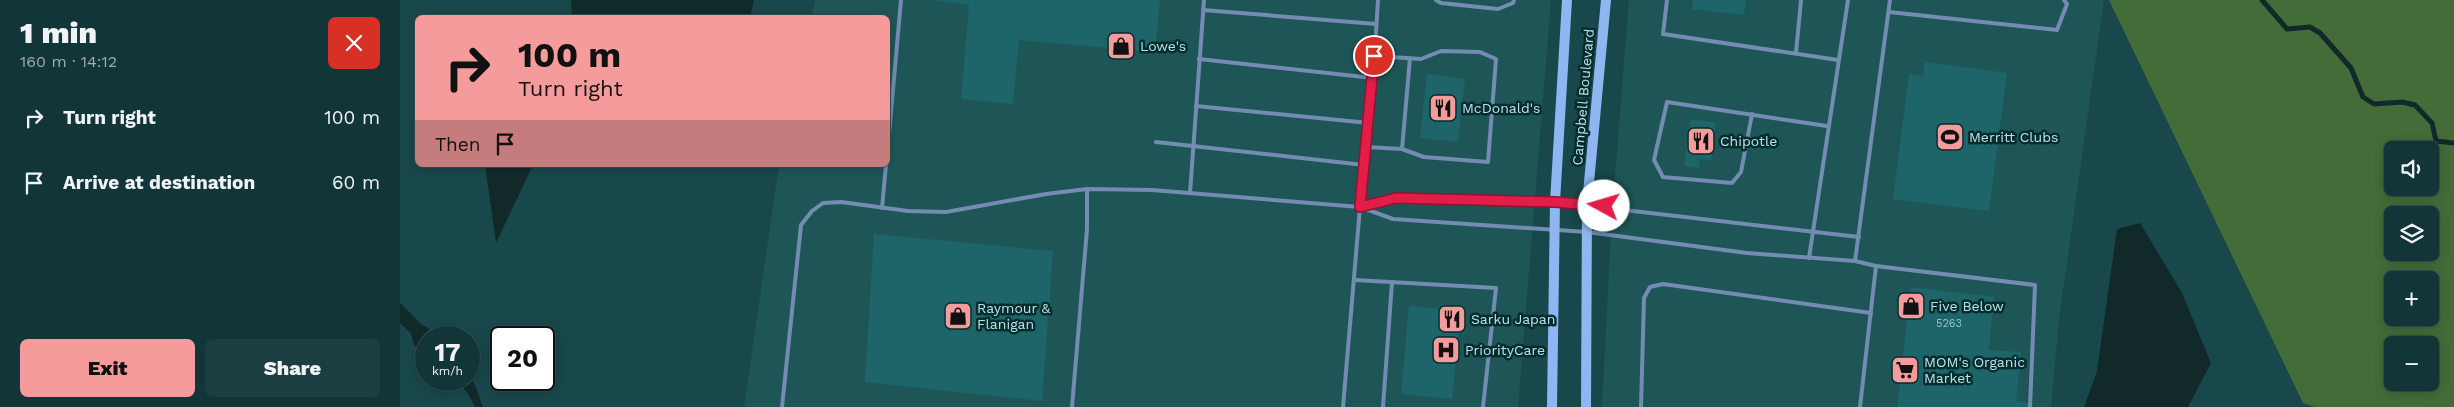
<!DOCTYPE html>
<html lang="en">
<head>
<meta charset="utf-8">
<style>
	body { margin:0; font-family:"Work Sans",sans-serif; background:#1b3e40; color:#f1f3f6; height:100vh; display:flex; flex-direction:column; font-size:19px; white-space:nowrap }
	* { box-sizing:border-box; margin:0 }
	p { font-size:16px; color:#9cabae }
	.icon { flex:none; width:28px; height:28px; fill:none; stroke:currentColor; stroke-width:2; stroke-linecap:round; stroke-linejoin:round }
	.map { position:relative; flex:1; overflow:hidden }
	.sheet { display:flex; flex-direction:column; background:#123638; width:400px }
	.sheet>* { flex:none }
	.guide { position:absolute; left:15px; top:15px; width:475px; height:152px; border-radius:8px; box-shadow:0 2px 12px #0003,0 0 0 1px #315053; background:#f59b9b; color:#111; overflow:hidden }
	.controls { position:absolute; left:1984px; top:141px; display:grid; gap:10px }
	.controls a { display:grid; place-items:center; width:55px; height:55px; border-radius:8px; background:#123638; box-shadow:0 2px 12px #0003,0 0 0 1px #315053; font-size:25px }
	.speed { position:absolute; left:15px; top:326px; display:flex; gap:10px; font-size:25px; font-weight:700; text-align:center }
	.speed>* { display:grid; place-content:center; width:65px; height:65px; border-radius:50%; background:#123638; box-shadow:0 2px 12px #0003,0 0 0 1px #315053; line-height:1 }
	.speed small { font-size:12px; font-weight:400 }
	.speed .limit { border:2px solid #111; border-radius:8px; background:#fff; color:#111 }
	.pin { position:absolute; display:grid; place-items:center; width:42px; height:42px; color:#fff; margin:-21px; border:2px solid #fff; border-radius:50%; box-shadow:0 1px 5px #0007 }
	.me { position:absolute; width:55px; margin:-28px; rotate:276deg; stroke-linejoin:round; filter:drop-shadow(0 0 4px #0008) }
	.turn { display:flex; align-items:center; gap:18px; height:105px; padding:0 20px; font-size:22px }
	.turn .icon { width:65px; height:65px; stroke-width:2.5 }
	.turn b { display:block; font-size:35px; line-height:42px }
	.then { display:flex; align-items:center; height:48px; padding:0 20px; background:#0003; gap:10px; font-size:19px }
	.round { display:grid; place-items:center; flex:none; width:52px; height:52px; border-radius:8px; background:#1b3e40 }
	.headline { display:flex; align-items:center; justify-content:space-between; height:85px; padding:0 20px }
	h1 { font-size:30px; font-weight:800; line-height:38px }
	.button { display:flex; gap:10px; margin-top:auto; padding:10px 20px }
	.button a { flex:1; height:58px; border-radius:8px; background:#f59b9b; color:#111; font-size:20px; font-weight:800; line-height:58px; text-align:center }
	.button a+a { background:#1b3e40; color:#f1f3f6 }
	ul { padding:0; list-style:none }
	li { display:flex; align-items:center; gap:15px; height:65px; padding:0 20px }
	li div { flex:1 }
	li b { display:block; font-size:19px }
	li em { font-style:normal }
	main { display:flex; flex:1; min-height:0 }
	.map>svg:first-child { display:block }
	.built { fill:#1e5658 }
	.green { fill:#436c39; fill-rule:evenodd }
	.water { fill:#12292a }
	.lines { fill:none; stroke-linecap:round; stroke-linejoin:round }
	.stream { stroke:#12292a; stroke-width:5 }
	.building { fill:#1d6568 }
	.lane { stroke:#748cb2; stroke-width:4 }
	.secondary { stroke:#90b6f2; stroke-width:10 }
	.route-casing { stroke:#92132f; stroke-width:12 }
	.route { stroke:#e11d48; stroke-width:9 }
	.labels { text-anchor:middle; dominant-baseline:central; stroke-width:5; stroke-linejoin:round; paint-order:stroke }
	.number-label { font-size:11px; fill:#92c3c5 }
	.poi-label { font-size:14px; fill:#b9e2e4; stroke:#052d2f; text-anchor:start }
	.street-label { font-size:14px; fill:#b9e2e4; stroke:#052d2f }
</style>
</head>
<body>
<main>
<section class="sheet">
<div class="headline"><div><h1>1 min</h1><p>160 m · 14:12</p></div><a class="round" style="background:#d93025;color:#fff"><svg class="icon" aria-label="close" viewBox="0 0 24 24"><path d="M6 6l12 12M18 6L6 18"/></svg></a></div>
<ul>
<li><svg class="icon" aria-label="right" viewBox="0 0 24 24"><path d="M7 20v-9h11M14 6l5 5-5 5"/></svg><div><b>Turn right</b></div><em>100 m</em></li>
<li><svg class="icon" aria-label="arrive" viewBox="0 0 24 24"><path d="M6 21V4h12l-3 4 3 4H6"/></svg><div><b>Arrive at destination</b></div><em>60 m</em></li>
</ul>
<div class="button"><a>Exit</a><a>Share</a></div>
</section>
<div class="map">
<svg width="2054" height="407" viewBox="0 0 2054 407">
	<rect width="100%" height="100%" fill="#18484b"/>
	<g class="built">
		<path d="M415 0H1151L1118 407H344L379 165H488V18L411 17Z"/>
		<path d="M1229 0H1704L1659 319 1651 407H1202L1212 213Z"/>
	</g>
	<path class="green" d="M1709 0H2054V407H1915L1903 403ZM1992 150H2030V188H1992ZM1992 215H2030V252H1992ZM1992 280H2030V318H1992ZM1992 345H2030V382H1992Z"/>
	<g class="water">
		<path d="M171 0H354L350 18 172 17Z"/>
		<path d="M85 165H133L96 243Z"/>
		<path d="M1740 223 1782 293 1811 363 1788 407H1684L1697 371 1717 229Z"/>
		<path d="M0 303 21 324 42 337 26 338V353L14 345 11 334 0 323Z"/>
		<path d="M69 375 76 387 83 407H75L67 392 56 380H69Z"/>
	</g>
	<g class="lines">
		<path class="stream" d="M1862 0 1887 29 1910 27 1920 33 1951 68 1963 97 1974 104 2002 102 2015 105 2032 123 2036 141 2054 143"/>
	</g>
	<g class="building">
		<path d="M532 0H760L755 52 619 40 613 104 561 99 569 5Z"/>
		<path d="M1293 0H1346L1344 15 1292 9Z"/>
		<path d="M1525 62 1607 73 1589 211 1493 199 1509 74 1523 76Z"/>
		<path d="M1027 74 1065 79 1058 142 1020 138Z"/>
		<path d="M1291 119 1316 123 1311 161 1300 159 1299 168 1284 166Z"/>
		<path d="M474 234 653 251 642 401 465 382Z"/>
		<path d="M1511 287 1594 297 1589 350 1621 352 1616 401 1628 403V407H1497Z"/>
		<path d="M1009 306 1061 311 1052 399 1001 394Z"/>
	</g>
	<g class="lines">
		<g class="lane">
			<path d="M1036 0 1041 3 1098 9 1113 3 1114 0"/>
			<path d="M1267 0 1263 34 1438 60"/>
			<path d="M1490 0 1455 261 1476 266 1635 285 1630 407"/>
			<path d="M803 10 976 24"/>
			<path d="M1489 12 1657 30 1667 4 1664 0"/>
			<path d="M1396 53 1401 0"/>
			<path d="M799 59 973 78"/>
			<path d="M796 106 969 123"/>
			<path d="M1352 114 1341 172 1332 183 1263 177 1254 160 1267 102 1427 126"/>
			<path d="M756 142 964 165"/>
			<path d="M488 146 501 0"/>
			<path d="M966 147 1002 149 1024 157 1088 162 1096 59 1080 52 1041 51 1021 59 975 56"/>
			<path d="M1002 149 1010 58"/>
			<path d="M790 193 804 0"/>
			<path d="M960 207 995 198 1155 202 1459 237"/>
			<path d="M482 208 486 165"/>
			<path d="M1409 258 1448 0"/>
			<path d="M955 280 1096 288 1083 407"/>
			<path d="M382 407 401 225 412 211 423 203 441 202 508 211 546 212 646 194 687 189 752 190 960 207 993 219 1187 232 1347 253 1455 261"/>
			<path d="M672 407 687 229V189"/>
			<path d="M943 407 960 207 972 98 978 0"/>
			<path d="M983 407 992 282"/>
			<path d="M1241 407 1244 298 1250 287 1263 284 1471 313"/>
			<path d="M1460 407 1476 266"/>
		</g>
		<g class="secondary">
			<path d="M1152 407 1155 202 1167 0"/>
			<path d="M1186 407 1187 204 1206 0"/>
		</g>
	</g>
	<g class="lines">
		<g class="route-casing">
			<path id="route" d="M974 56 960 207 996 198 1155 202 1204 206"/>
		</g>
		<use href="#route" class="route"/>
	</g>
	<defs>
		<g id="shop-square" transform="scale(1.4375)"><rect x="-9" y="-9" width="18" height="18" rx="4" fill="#f59b9b" stroke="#052d2f"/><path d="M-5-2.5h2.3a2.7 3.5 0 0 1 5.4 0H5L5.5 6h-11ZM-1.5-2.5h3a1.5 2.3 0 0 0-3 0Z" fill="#111"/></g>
		<g id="restaurant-square" transform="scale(1.4375)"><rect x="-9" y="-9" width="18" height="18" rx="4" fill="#f59b9b" stroke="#052d2f"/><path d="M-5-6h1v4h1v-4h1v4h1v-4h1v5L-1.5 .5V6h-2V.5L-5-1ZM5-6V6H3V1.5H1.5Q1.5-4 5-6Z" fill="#111"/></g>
		<g id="stadium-square" transform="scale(1.4375)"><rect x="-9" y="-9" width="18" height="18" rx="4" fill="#f59b9b" stroke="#052d2f"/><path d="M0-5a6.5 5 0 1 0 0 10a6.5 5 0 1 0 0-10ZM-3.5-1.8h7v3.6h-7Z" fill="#111"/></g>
		<g id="hospital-square" transform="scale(1.4375)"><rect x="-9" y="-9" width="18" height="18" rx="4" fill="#f59b9b" stroke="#052d2f"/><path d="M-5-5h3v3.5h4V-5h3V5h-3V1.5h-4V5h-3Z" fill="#111"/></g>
		<g id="supermarket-square" transform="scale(1.4375)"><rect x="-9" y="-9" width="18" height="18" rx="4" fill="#f59b9b" stroke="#052d2f"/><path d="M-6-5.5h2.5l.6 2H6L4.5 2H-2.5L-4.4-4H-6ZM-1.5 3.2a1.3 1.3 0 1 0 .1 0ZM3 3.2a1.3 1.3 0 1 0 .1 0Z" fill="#111"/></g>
	</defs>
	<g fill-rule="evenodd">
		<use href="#shop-square" x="721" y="46"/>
		<use href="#restaurant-square" x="1043" y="108"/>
		<use href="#stadium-square" x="1550" y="137"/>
		<use href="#restaurant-square" x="1301" y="141"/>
		<use href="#shop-square" x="1511" y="306"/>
		<use href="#shop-square" x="558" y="316"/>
		<use href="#restaurant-square" x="1052" y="319"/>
		<use href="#hospital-square" x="1046" y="350"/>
		<use href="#supermarket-square" x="1505" y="370"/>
	</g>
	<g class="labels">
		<g class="number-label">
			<text x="1549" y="323">5263</text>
		</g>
		<g class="poi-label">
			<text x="740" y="46">Lowe's</text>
			<text x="1062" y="108">McDonald's</text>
			<text x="1569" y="137">Merritt Clubs</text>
			<text x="1320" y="141">Chipotle</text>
			<text x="1530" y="306">Five Below</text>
			<text x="577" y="308">Raymour &amp;<tspan x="577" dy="16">Flanigan</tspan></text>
			<text x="1071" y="319">Sarku Japan</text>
			<text x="1065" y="350">PriorityCare</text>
			<text x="1524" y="362">MOM's Organic<tspan x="1524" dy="16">Market</tspan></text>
		</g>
		<g class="street-label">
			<text transform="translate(1183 97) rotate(-85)">Campbell Boulevard</text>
		</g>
	</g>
</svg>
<div class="controls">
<a><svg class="icon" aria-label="sound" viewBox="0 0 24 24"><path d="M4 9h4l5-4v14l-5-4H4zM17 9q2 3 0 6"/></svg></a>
<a><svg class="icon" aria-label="layers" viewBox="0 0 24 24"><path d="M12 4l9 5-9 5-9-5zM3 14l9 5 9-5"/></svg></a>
<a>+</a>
<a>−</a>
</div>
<div class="speed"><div>17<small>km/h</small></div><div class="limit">20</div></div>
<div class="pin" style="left:974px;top:56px;background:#d93025"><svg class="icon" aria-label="arrive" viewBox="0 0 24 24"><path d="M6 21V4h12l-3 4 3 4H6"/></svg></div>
<svg class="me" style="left:1204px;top:206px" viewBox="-20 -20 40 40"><circle r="19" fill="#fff"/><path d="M0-13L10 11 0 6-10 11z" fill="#e11d48"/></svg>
<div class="guide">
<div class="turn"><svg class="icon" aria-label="right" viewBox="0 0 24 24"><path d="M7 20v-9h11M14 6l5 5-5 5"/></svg><div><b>100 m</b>Turn right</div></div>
<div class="then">Then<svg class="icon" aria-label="arrive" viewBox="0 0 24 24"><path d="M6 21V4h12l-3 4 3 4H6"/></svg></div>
</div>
</div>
</main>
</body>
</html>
